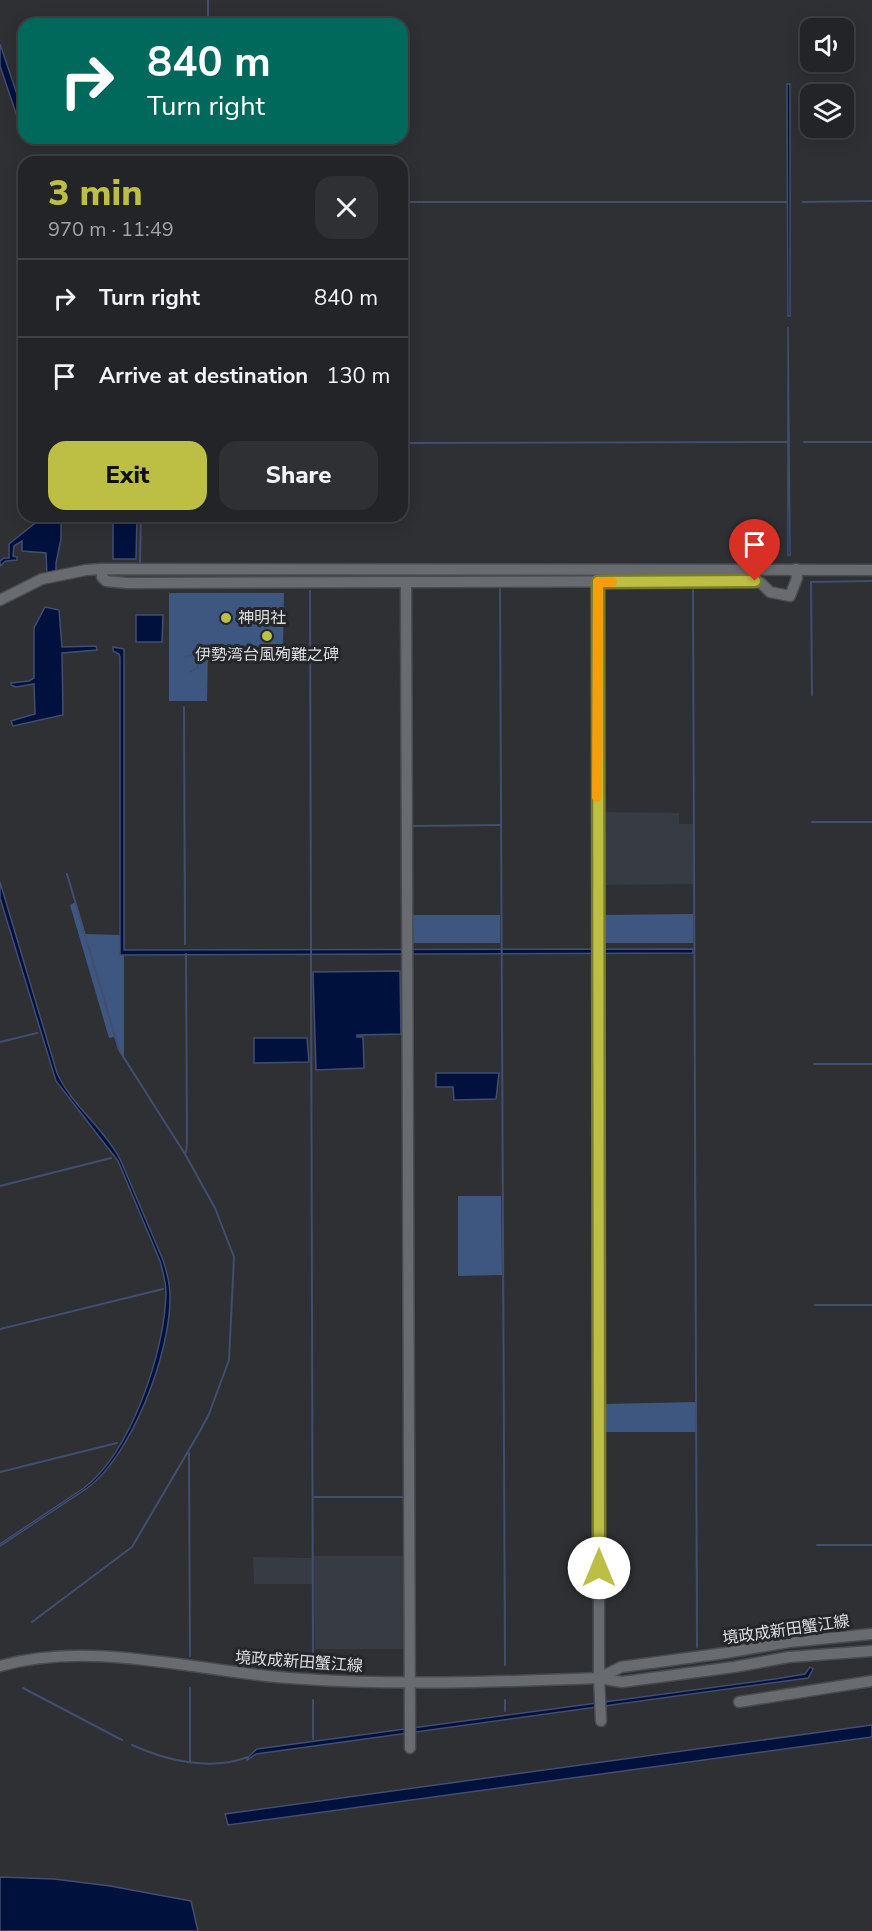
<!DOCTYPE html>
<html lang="en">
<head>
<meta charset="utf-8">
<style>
	body { margin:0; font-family:"Nunito Sans","Noto Sans JP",sans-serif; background:#2e3033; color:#f1f3f6; height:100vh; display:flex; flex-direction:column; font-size:22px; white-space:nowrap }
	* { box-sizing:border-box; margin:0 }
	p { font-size:20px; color:#a2a4a7 }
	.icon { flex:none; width:33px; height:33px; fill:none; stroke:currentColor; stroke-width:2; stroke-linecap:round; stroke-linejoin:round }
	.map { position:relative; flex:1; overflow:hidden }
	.sheet { position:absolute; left:18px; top:156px; width:390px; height:366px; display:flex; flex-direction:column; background:#222427; border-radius:18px; box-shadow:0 3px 15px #0003,0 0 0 2px #3f4144 }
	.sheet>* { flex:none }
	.guide { position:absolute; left:18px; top:18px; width:390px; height:126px; border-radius:18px; box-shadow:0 3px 15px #0003,0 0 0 2px #3f4144; background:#00695c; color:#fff; overflow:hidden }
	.buttons { position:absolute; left:800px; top:18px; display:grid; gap:12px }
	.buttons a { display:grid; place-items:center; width:54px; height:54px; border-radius:12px; background:#222427; box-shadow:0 3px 15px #0003,0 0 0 2px #3f4144; font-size:30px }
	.pin { position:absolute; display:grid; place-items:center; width:51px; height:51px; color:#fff; margin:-62px -26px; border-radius:50% 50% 50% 0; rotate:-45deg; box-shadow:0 0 6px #0007 }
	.pin .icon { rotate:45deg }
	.me { position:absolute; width:66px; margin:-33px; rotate:0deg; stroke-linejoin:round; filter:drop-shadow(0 0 4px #0008) }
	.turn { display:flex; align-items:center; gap:21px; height:126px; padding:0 30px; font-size:27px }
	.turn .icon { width:78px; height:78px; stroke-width:2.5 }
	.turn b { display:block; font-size:42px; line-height:51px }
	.round { display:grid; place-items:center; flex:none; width:63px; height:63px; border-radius:18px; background:#2e3033 }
	.headline { display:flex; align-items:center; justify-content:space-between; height:102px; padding:0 30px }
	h1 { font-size:36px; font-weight:800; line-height:45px; color:#bcbf43 }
	.cta { display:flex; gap:12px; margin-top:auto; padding:12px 30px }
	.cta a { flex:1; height:69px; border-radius:18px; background:#bcbf43; color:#111; font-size:24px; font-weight:800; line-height:69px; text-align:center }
	.cta a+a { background:#2e3033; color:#f1f3f6 }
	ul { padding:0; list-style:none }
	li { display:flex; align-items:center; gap:18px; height:78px; padding:0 30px; border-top:2px solid #3f4144 }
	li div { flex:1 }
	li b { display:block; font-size:22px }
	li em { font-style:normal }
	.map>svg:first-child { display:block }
	.built { fill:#363b44 }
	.green { fill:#3e5780 }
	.water { fill:#00113e; stroke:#424e6f; stroke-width:1.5 }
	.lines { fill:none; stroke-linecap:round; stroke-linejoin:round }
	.stream { stroke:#424e6f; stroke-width:2 }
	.secondary-casing { stroke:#494b4f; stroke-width:13 }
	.secondary { stroke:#686b6f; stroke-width:10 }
	.route-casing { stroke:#7a7c2c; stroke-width:15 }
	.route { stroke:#bcbf43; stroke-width:10 }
	.slow { stroke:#f59e0b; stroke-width:10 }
	.poi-dot { fill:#bcbf43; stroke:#24262a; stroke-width:2 }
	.labels { text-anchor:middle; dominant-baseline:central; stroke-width:6; stroke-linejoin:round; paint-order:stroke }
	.poi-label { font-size:16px; fill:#dcdee0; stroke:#24262a; text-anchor:start }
	.street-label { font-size:16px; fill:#dcdee0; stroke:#24262a }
</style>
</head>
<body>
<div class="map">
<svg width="872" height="1931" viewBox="0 0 872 1931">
	<rect width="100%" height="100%" fill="#2e3034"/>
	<g class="built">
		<path d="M607 812 679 813V824H693V884L602 885 601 814Z"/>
		<path d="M313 1556H405V1649H315L313 1584H254L253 1557 312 1558Z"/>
	</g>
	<g class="green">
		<path d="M169 593H284L283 647H208L207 701H169Z"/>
		<path d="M76 902 85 934 120 935V955H124V1060L114 1037 109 1038 70 905Z"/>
		<path d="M693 914V943H602V915Z"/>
		<rect x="411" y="915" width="89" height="28"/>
		<path d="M458 1196H501L502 1275 458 1276Z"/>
		<path d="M696 1402V1432H606L604 1430V1404Z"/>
	</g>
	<g class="water">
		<path d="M0 44 24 115V137L0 66Z"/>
		<path d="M787 84H790V316H788Z"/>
		<path d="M788 327 790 555H788Z"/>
		<path d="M44 516H61V539L56 563V575H47L46 553 22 551V541L14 546 13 556 17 557V560L6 561 0 566V561L4 558H9V544Z"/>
		<path d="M113 516H137L136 559H113Z"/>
		<path d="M45 607 59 610 62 647 96 646 97 650 62 653 63 715 13 726 11 721 35 714 34 684 16 687 11 685V683L29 681 34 678V628Z"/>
		<path d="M136 615H163L162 642H136Z"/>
		<path d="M113 647 124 649V950L693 949V953L120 955V657L119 654 113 651Z"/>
		<path d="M0 882 57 1073C72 1106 104 1128 120 1159L163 1260C167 1272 170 1283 170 1296 171 1352 132 1456 86 1489L0 1546V1544L84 1488C131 1452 165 1351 166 1293 166 1282 163 1272 160 1261L118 1161 56 1081 0 898Z"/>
		<path d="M400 971 401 1034 357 1035V1037H363L364 1068 316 1070 313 972Z"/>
		<path d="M254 1038H307L309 1062 254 1063Z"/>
		<path d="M436 1073H499L496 1099 454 1100 453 1087H436Z"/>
		<path d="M810 1667 813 1669 808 1678 256 1754 247 1760V1758L257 1749 775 1679 805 1674Z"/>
		<path d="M872 1725V1737L228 1825 225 1814Z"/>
		<path d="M0 1877 54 1879 110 1886 191 1901 198 1931H0Z"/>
	</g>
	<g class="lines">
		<g class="stream">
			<path d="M208 0V24"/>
			<path d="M402 202H786"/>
			<path d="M803 202 872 201"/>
			<path d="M804 442H872"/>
			<path d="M402 443 788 442"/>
			<path d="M140 562 141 516"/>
			<path d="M500 589 505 1665"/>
			<path d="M693 590 697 1647"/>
			<path d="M310 591 313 1666"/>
			<path d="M185 657 195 654 199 656 198 667 190 672"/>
			<path d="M812 695 811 582 872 581"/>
			<path d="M184 707 185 944"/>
			<path d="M812 822H872"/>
			<path d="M410 826 501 825"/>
			<path d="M0 1042 37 1033"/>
			<path d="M814 1064H872"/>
			<path d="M186 1152 187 1142 186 954"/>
			<path d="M0 1186 111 1158"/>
			<path d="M815 1305H872"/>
			<path d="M0 1329 163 1289"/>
			<path d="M189 1453 190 1656"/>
			<path d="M0 1472 117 1443"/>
			<path d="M314 1497H404"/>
			<path d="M817 1545H872"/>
			<path d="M32 1622 132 1547 200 1431 209 1414 229 1360 234 1257 215 1208 185 1154 119 1050 67 874"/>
			<path d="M23 1688 122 1740"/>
			<path d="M190 1688V1762"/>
			<path d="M313 1700V1739"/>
			<path d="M505 1700V1711"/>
			<path d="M132 1745C167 1761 211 1771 248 1757"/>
		</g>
		<g class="secondary-casing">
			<g id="secondary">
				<path d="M102 569V577L106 581 127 583 755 581 761 583 770 592 790 596 797 578 796 569"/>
				<path d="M598 582 599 1678 601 1721"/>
				<path d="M406 583 410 1748"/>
				<path d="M0 600 42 579 86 570 102 569 872 570"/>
				<path d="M0 1666C92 1640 195 1671 289 1678 392 1686 496 1682 599 1678L622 1682 734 1667 789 1657 872 1651"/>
				<path d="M599 1678 621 1667 725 1653 789 1642 872 1634"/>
				<path d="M739 1702 872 1681"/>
			</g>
		</g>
		<use href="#secondary" class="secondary"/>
	</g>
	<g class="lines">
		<g class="route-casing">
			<path id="route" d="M599 1568 598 582 755 581"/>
		</g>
		<use href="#route" class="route"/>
		<path class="slow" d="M597 797 598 582H612"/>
	</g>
	<g class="poi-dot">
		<circle cx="226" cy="618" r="6"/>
		<circle cx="267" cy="636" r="6"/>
	</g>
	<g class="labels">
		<g class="poi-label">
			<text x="238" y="618">神明社</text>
			<text x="267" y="655" text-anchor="middle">伊勢湾台風殉難之碑</text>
		</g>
		<g class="street-label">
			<text transform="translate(786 1630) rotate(-8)">境政成新田蟹江線</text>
			<text transform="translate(299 1662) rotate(4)">境政成新田蟹江線</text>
		</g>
	</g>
</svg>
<div class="buttons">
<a><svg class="icon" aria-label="sound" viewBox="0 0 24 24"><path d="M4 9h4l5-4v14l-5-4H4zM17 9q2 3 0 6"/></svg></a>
<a><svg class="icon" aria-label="layers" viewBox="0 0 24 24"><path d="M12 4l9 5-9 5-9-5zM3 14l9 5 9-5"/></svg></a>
</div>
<div class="pin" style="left:755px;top:581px;background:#d93025"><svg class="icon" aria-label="arrive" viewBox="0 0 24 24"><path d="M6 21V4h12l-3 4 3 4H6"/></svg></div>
<svg class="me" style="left:599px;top:1568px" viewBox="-20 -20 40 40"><circle r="19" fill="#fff"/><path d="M0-13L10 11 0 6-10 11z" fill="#bcbf43"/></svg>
<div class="guide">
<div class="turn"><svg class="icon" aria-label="right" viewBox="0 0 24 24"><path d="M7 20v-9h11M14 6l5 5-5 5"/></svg><div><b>840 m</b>Turn right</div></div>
</div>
<section class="sheet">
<div class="headline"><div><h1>3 min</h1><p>970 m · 11:49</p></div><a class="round"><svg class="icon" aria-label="close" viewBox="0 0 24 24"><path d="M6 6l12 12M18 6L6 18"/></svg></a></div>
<ul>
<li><svg class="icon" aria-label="right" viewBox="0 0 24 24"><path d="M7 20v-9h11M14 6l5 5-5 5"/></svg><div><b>Turn right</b></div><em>840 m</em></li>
<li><svg class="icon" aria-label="arrive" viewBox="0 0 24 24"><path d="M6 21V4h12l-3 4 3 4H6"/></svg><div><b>Arrive at destination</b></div><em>130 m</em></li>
</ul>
<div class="cta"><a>Exit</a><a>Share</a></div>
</section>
</div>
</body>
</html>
